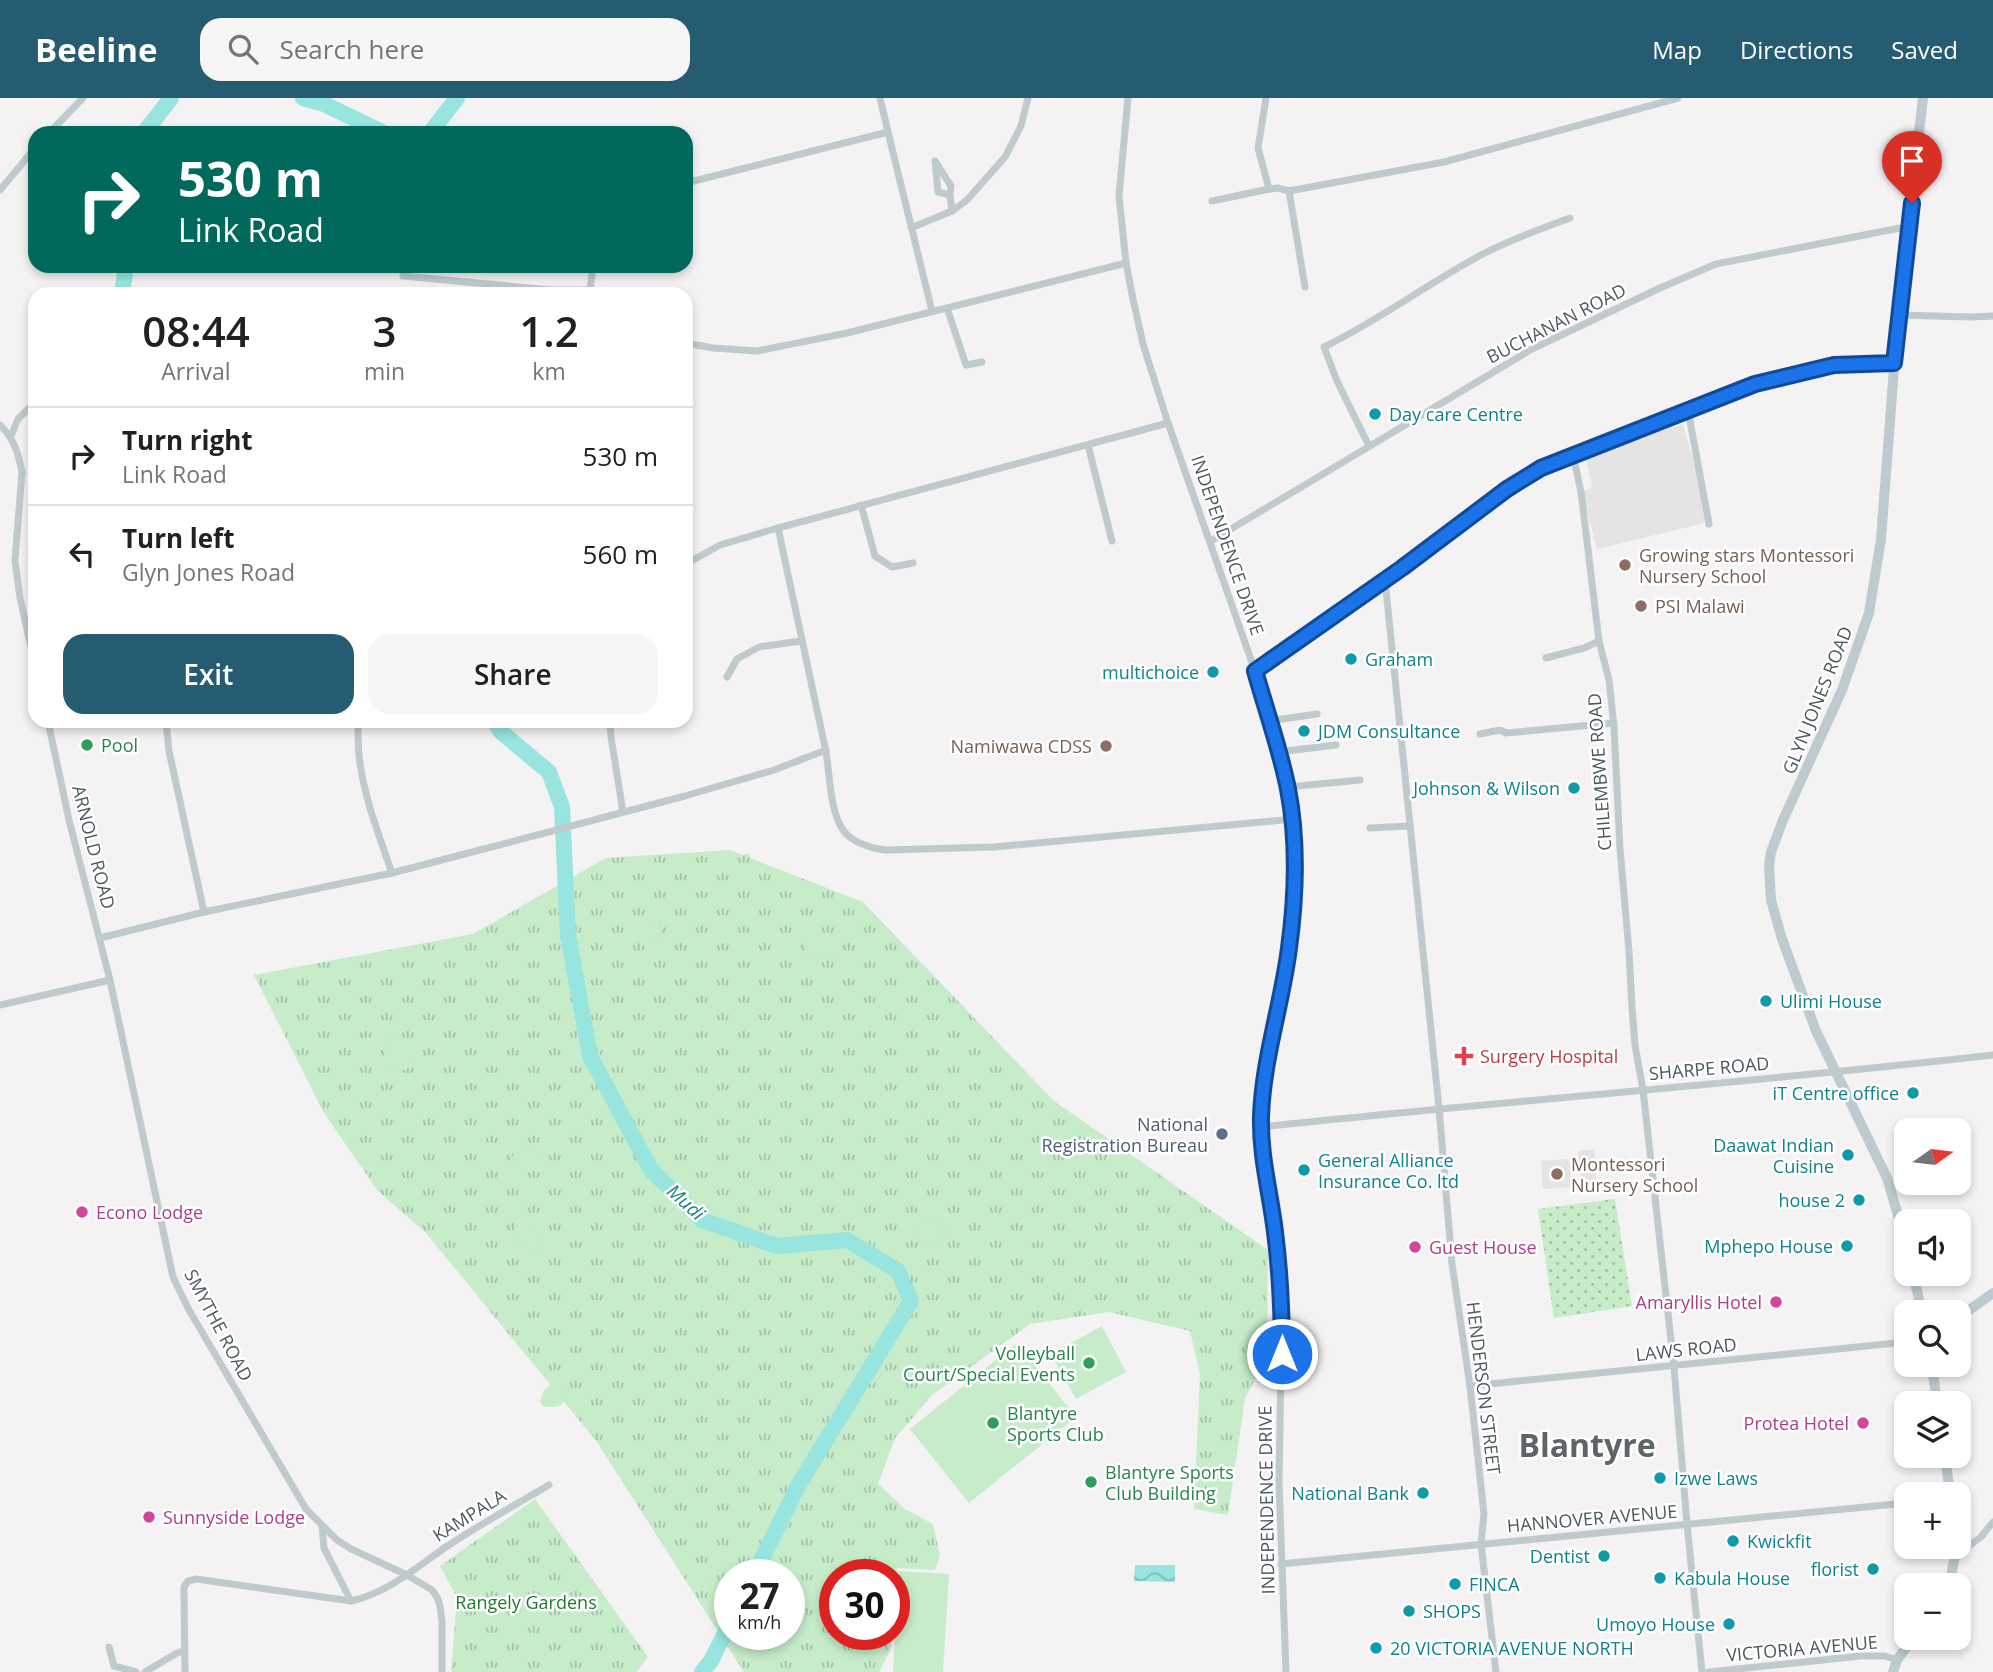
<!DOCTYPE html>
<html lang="en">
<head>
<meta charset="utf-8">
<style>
	body { margin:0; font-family:"Open Sans",sans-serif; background:#f6f6f6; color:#202124; height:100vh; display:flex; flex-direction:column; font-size:26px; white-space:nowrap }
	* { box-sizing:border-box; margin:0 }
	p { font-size:23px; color:#757577 }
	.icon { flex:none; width:38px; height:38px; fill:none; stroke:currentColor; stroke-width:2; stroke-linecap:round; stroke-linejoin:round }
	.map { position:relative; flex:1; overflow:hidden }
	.panel { position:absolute; left:28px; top:189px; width:665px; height:441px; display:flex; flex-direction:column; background:#fff; border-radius:21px; box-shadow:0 4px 10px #0003 }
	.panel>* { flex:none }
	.banner { position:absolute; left:28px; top:28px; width:665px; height:147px; border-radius:21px; box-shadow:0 4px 10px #0003; background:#00695c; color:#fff; overflow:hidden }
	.needle { width:46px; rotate:76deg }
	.buttons { position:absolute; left:1894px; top:1020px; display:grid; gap:14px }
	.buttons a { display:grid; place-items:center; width:77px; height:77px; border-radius:14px; background:#fff; box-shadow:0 4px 10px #0003; font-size:35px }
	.speed { position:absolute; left:714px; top:1461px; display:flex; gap:14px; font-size:35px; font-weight:700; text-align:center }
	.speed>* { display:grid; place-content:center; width:91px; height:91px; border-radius:50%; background:#fff; box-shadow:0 4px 10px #0003; line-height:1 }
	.speed small { font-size:18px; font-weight:400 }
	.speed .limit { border:10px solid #d22; background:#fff; color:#111 }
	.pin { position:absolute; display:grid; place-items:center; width:60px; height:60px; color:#fff; margin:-72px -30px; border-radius:50% 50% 50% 0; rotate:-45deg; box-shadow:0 0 7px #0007 }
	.pin .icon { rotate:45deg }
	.me { position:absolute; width:77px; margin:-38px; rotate:0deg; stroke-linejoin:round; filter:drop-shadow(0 0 5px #0008) }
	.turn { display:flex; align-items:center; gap:24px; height:147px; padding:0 35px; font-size:32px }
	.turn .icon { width:91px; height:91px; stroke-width:2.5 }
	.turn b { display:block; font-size:49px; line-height:60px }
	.eta { display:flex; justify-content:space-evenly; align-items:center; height:119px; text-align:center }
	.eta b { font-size:42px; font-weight:600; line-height:49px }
	.action { display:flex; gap:14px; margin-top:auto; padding:14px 35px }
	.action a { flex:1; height:80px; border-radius:21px; background:#265c72; color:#fff; font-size:28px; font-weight:600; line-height:80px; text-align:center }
	.action a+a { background:#f6f6f6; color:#202124 }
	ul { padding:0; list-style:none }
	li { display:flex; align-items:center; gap:21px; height:98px; padding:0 35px; border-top:2px solid #e0e0e0 }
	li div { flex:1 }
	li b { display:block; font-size:26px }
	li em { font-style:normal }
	header { display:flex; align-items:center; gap:42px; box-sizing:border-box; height:98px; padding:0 35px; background:#265c72; color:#fff }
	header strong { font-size:33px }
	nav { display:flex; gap:38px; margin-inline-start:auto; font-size:24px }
	.search { width:490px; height:63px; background:#f6f6f6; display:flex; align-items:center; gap:18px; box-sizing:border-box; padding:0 24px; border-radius:21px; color:#757577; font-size:26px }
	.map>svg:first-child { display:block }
	.education { fill:#e5e3e4 }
	.grass { fill:url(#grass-tufts); fill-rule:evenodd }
	.garden { fill:url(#garden-dots) }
	.pitch { fill:#c6ecca }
	.water { fill:url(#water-waves) }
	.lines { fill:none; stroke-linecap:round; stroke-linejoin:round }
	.river { stroke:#98e4de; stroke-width:16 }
	.street { stroke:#bfcacd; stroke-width:7 }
	.secondary { stroke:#bdcace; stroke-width:10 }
	.route-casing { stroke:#114b97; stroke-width:18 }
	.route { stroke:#1a73e8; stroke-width:12 }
	.culture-dot { fill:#0f9aa8; stroke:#fff; stroke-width:2.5 }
	.education-dot { fill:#8d6e63; stroke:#fff; stroke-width:2.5 }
	.leisure-dot { fill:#2e9e5b; stroke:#fff; stroke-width:2.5 }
	.health-dot { fill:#e0444e; stroke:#fff; stroke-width:2.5 }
	.service-dot { fill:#5c6f8a; stroke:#fff; stroke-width:2.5 }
	.hotel-dot { fill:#d1479c; stroke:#fff; stroke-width:2.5 }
	.labels { text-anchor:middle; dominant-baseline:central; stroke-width:5; stroke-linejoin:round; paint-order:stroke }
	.street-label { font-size:18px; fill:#4c5a5e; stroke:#fff }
	.culture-label { font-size:18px; fill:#0d838f; stroke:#fff; text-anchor:start }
	.education-label { font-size:18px; fill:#785e54; stroke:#fff; text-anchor:start }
	.leisure-label { font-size:18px; fill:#27864d; stroke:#fff; text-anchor:start }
	.health-label { font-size:18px; fill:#be3a42; stroke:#fff; text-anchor:start }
	.service-label { font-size:18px; fill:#4e5e75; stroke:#fff; text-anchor:end }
	.hotel-label { font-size:18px; fill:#b23c85; stroke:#fff; text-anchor:start }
	.park-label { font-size:18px; fill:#227935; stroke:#fff }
	.water-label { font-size:19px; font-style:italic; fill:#1a837c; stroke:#fff }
	.town-label { font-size:32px; font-weight:bold; fill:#5f6466; stroke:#fff }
</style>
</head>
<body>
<header>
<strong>Beeline</strong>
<div class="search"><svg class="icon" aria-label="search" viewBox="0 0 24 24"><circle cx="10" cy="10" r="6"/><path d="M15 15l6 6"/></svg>Search here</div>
<nav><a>Map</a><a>Directions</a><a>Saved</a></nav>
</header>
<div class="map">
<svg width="1993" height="1574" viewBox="0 0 1993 1574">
	<defs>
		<pattern id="grass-tufts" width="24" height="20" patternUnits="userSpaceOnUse" patternTransform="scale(1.75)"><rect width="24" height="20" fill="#c6ecca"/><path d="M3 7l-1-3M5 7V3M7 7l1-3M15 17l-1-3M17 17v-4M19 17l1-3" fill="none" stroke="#a3c2a7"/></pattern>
		<pattern id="garden-dots" width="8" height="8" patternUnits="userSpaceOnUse" patternTransform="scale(1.75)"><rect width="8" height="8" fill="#c6ecca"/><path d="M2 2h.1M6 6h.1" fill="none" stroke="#a3c2a7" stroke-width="1.8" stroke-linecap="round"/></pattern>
		<pattern id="water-waves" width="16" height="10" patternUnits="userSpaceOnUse" patternTransform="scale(1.75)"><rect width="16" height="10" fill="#98e4de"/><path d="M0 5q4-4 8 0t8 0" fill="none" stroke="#7ebcb7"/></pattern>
	</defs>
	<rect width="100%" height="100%" fill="#f4f2f3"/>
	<g class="education">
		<path d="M1683 326 1697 376 1705 425 1597 451 1582 394 1592 389 1585 356Z"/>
		<path d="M1594 1051 1597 1089 1581 1090 1578 1053Z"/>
		<path d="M1570 1061 1572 1089 1543 1091 1541 1063Z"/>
	</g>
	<g class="grass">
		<path d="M730 752 742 757 749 756 750 760 863 804 1054 1003 1268 1152 1267 1260 1245 1300 1228 1417 1194 1411 1200 1276 1190 1233 1109 1214 1030 1226 932 1297 895 1340 878 1386 905 1411 933 1426 940 1457 935 1472 897 1470 894 1502V1477H835V1536L891 1537 890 1553 879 1574H744L597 1344 426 1135 378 1093 324 1015 254 877 473 836 606 760ZM730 1477H789V1536H730Z"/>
		<path d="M535 1401 648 1559 637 1574H451L457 1500 440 1468Z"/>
	</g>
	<path class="garden" d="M1615 1101 1632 1208 1554 1220 1538 1111Z"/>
	<g class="pitch">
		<path d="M645 822 654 823 662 830C661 840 656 843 647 849L639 845 634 838 637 826Z"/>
		<path d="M816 833 836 838 843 846 836 857 806 854 805 846Z"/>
		<path d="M399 941C411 945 416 952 416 965 407 973 401 974 390 969L383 950 386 942Z"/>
		<path d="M525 1045 532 1049 539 1061 528 1072 520 1073 511 1061 518 1047Z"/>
		<path d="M933 1119 941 1124 945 1135 942 1140 927 1146 917 1141C914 1129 922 1123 933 1119Z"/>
		<path d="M524 1124C534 1131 543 1140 538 1153 524 1152 518 1147 513 1134L518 1127Z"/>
		<path d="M1102 1228 1126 1274 1076 1301 1051 1256Z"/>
		<path d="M1017 1245 1076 1319 969 1405 910 1331Z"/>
		<path d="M555 1284 561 1285 568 1298C561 1310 557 1309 544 1309L540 1304C543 1293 545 1289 555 1284Z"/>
		<path d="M899 1473 949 1476 943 1574H893Z"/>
	</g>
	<path class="water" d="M1135 1467H1175V1484L1134 1483Z"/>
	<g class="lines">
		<g class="river">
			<path d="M303 0 324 6 384 35"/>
			<path d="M144 35 171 0"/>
			<path d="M430 35 457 0"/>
			<path d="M122 196 126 168"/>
			<path d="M494 623 500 633 549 674 562 709 568 837 590 958 651 1072 702 1122 777 1148 847 1142 898 1173 911 1203 798 1388 754 1477"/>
			<path d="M702 1574 711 1563 730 1525"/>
		</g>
		<g class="street">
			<path d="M880 0 888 34"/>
			<path d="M1128 0 1119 98 1126 165 1133 201 1143 246 1168 325 1255 573 1288 689 1293 721 1294 807 1289 852 1266 968 1262 997 1261 1029 1263 1064 1275 1131 1282 1200 1279 1386 1286 1574"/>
			<path d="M1266 0 1258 50 1269 91 1278 90 1289 93 1444 64 1678 0"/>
			<path d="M49 35 83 0"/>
			<path d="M686 85 888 34 932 213"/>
			<path d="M0 92 35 50"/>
			<path d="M1289 93 1305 189"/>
			<path d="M950 97 938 94 935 63 951 88 950 97 952 113"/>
			<path d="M1212 103 1269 91"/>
			<path d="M911 130 952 113 967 102 1005 59 1021 28 1028 0"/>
			<path d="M403 178 551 192H590"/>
			<path d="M592 195 590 192 593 168"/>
			<path d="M947 210 966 267 982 264"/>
			<path d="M1898 217 1970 219 1993 218"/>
			<path d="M686 245 713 250 757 253 847 235 1126 165"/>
			<path d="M1688 312 1709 426"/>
			<path d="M0 327C14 341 18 354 22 374L15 462 20 500 35 567"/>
			<path d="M11 338 18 321 35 304"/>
			<path d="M1088 347 1112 443"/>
			<path d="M1369 348 1337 283 1324 249C1378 223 1427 186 1481 157 1509 142 1540 131 1570 120"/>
			<path d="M1573 357 1581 394 1599 543 1609 582 1614 629 1620 751 1629 853 1632 910 1635 947 1643 992 1674 1269 1687 1426 1702 1574"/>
			<path d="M861 407 875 458 892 469 913 465"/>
			<path d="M778 430C793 503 810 576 825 649 830 672 829 712 843 732 851 744 870 750 885 752L994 749 1293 721"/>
			<path d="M1211 443 1532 251 1660 190 1716 166 1900 130 1909 131"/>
			<path d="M686 466 720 447 778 430 1168 325"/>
			<path d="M1385 482 1439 1010 1452 1166 1470 1288 1484 1416 1481 1446 1496 1574"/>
			<path d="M1546 560 1584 550 1599 543"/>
			<path d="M1255 573 1419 457 1507 391 1540 370 1755 286 1834 267 1894 265"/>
			<path d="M727 579 737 561 759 549 801 543"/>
			<path d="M48 623 69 722 110 882 173 1179 189 1212 306 1411 337 1442 351 1451 407 1477 432 1492 437 1499 440 1508 442 1524V1574"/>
			<path d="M166 623 169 653 204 814"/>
			<path d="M358 623C358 634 358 646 359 657 363 697 379 737 392 775"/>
			<path d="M610 623 611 639 623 714"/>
			<path d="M1269 623 1317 616"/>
			<path d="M1480 636 1500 632 1506 635 1614 625"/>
			<path d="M1278 654 1336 647"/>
			<path d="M1288 689 1360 682"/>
			<path d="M1370 730 1409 728"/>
			<path d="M100 840 204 814 392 775 457 758 685 698 774 672 826 652"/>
			<path d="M0 907 110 882"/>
			<path d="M1261 1029C1505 1003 1749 985 1993 957"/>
			<path d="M1470 1288 1906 1244"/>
			<path d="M322 1428 324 1450 351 1503"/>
			<path d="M1955 1458 1981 1439 1993 1424"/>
			<path d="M1281 1466 1906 1405"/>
			<path d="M109 1549 114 1568 136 1574"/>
			<path d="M145 1574 177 1555 184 1553"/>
			<path d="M185 1574 184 1489 188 1483 196 1481 351 1503C386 1496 417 1469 446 1449 479 1427 515 1407 549 1387"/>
			<path d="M1709 1574 1860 1558H1885L1897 1562"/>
		</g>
		<g class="secondary">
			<path d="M1906 1145 1887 1080 1816 933 1782 841 1771 802 1769 768 1771 754 1783 722 1842 592 1869 515 1881 441 1898 217 1923 0"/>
			<path d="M1913 1176 1922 1214"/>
			<path d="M1958 1220 1993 1195"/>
			<path d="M1932 1267 1937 1306"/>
			<path d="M1945 1358 1950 1396"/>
			<path d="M1949 1488 1955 1458V1449"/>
			<path d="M1893 1574 1897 1562 1913 1540"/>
		</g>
	</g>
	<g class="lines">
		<g class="route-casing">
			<path id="route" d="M1282 1256C1282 1215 1280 1174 1275 1134 1270 1093 1260 1059 1261 1018 1263 961 1282 906 1289 850 1296 798 1298 743 1288 691 1280 651 1266 612 1255 573L1402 470 1507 391 1541 370 1755 286 1834 267 1894 265 1912 105"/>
		</g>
		<use href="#route" class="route"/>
	</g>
	<g class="culture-dot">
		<circle cx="1375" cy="316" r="7"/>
		<circle cx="1351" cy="561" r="7"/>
		<circle cx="1213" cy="574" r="7"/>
		<circle cx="1304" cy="633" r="7"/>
		<circle cx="1574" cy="690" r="7"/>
		<circle cx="1766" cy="903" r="7"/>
		<circle cx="1913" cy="995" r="7"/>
		<circle cx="1848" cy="1057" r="7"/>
		<circle cx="1304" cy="1072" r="7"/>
		<circle cx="1859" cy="1102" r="7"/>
		<circle cx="1847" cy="1148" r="7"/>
		<circle cx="1660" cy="1380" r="7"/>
		<circle cx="1423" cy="1395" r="7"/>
		<circle cx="1733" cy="1443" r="7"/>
		<circle cx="1604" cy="1458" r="7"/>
		<circle cx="1873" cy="1471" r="7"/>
		<circle cx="1660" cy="1480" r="7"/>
		<circle cx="1455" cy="1486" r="7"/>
		<circle cx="1409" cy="1513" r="7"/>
		<circle cx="1729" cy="1526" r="7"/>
		<circle cx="1376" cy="1550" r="7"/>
	</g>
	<g class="education-dot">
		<circle cx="1625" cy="467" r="7"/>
		<circle cx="1641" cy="508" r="7"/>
		<circle cx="1106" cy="648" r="7"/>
		<circle cx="1557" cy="1076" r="7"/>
	</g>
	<g class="leisure-dot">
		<circle cx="87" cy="647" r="7"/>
		<circle cx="1089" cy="1265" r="7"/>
		<circle cx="993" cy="1325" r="7"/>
		<circle cx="1091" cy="1384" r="7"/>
	</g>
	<path class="health-dot" d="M1460.5 947.5h7v7h7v7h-7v7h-7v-7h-7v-7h7z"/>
	<circle class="service-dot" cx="1222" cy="1036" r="7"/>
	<g class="hotel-dot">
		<circle cx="82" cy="1114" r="7"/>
		<circle cx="1415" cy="1149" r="7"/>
		<circle cx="1776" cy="1204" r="7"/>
		<circle cx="1863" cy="1325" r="7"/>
		<circle cx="149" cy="1419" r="7"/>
	</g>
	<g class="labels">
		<g class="street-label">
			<text transform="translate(1556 225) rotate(-27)">BUCHANAN ROAD</text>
			<text transform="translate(1228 447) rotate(71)">INDEPENDENCE DRIVE</text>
			<text transform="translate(1817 602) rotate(-68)">GLYN JONES ROAD</text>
			<text transform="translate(1599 674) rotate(-94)">CHILEMBWE ROAD</text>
			<text transform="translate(94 749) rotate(76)">ARNOLD ROAD</text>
			<text transform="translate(1709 970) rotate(-5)">SHARPE ROAD</text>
			<text transform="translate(219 1227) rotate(62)">SMYTHE ROAD</text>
			<text transform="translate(1686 1251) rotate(-6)">LAWS ROAD</text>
			<text transform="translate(1484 1290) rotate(83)">HENDERSON STREET</text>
			<text transform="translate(1266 1402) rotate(-91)">INDEPENDENCE DRIVE</text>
			<text transform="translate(469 1417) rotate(-32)">KAMPALA</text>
			<text transform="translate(1592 1420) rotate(-5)">HANNOVER AVENUE</text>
			<text transform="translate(1802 1550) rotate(-5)">VICTORIA AVENUE</text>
		</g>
		<g class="culture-label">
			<text x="1389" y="316">Day care Centre</text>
			<text x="1365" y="561">Graham</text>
			<text x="1199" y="574" text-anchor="end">multichoice</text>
			<text x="1318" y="633">JDM Consultance</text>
			<text x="1560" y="690" text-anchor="end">Johnson &amp; Wilson</text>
			<text x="1780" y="903">Ulimi House</text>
			<text x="1899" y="995" text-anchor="end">iT Centre office</text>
			<text x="1834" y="1047" text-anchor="end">Daawat Indian<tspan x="1834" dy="21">Cuisine</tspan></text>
			<text x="1318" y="1062">General Alliance<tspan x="1318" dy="21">Insurance Co. ltd</tspan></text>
			<text x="1845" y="1102" text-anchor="end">house 2</text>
			<text x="1833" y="1148" text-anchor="end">Mphepo House</text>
			<text x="1674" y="1380">Izwe Laws</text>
			<text x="1409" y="1395" text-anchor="end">National Bank</text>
			<text x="1747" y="1443">Kwickfit</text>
			<text x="1590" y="1458" text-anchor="end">Dentist</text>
			<text x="1859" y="1471" text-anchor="end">florist</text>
			<text x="1674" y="1480">Kabula House</text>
			<text x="1469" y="1486">FINCA</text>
			<text x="1423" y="1513">SHOPS</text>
			<text x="1715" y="1526" text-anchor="end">Umoyo House</text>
			<text x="1390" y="1550">20 VICTORIA AVENUE NORTH</text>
		</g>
		<g class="education-label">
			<text x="1639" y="457">Growing stars Montessori<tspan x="1639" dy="21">Nursery School</tspan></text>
			<text x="1655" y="508">PSI Malawi</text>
			<text x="1092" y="648" text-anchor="end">Namiwawa CDSS</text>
			<text x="1571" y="1066">Montessori<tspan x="1571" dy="21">Nursery School</tspan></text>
		</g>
		<g class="leisure-label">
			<text x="101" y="647">Pool</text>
			<text x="1075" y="1255" text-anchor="end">Volleyball<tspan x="1075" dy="21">Court/Special Events</tspan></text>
			<text x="1007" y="1315">Blantyre<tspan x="1007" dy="21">Sports Club</tspan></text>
			<text x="1105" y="1374">Blantyre Sports<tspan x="1105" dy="21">Club Building</tspan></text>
		</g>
		<g class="health-label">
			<text x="1480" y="958">Surgery Hospital</text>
		</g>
		<g class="service-label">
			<text x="1208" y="1026">National<tspan x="1208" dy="21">Registration Bureau</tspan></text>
		</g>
		<g class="hotel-label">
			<text x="96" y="1114">Econo Lodge</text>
			<text x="1429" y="1149">Guest House</text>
			<text x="1762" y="1204" text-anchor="end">Amaryllis Hotel</text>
			<text x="1849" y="1325" text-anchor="end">Protea Hotel</text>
			<text x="163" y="1419">Sunnyside Lodge</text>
		</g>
		<g class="park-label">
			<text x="526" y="1504">Rangely Gardens</text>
		</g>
		<g class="water-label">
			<text transform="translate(686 1104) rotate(42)">Mudi</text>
		</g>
		<g class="town-label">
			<text x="1587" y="1346">Blantyre</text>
		</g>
	</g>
</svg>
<div class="buttons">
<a><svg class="needle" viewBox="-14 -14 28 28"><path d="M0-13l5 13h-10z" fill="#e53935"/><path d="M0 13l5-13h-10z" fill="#757577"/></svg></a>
<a><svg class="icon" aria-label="sound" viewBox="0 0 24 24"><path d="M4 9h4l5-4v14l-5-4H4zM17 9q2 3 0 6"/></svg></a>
<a><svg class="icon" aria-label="search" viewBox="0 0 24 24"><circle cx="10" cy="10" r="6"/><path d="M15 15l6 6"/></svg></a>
<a><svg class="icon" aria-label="layers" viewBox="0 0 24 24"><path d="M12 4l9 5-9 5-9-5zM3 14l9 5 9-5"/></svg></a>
<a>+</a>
<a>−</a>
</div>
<div class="speed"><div>27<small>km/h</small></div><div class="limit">30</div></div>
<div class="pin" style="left:1912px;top:105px;background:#d93025"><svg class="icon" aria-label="arrive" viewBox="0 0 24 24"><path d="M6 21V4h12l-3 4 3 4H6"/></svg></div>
<svg class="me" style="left:1282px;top:1256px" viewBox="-20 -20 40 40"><circle r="17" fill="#1a73e8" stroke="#fff" stroke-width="3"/><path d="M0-11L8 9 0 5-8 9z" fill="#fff"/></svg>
<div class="banner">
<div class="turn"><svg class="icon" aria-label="right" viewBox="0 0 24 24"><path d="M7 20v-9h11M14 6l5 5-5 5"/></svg><div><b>530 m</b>Link Road</div></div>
</div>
<section class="panel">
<div class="eta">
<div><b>08:44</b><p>Arrival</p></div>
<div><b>3</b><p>min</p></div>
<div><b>1.2</b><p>km</p></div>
</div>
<ul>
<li><svg class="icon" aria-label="right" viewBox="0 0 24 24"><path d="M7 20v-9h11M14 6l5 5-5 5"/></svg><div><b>Turn right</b><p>Link Road</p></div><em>530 m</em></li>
<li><svg class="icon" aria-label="left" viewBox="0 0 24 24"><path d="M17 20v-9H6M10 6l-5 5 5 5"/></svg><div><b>Turn left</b><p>Glyn Jones Road</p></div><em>560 m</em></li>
</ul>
<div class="action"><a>Exit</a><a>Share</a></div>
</section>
</div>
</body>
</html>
